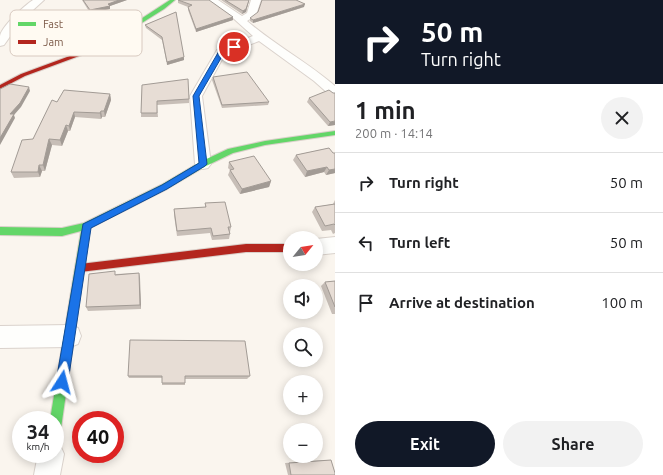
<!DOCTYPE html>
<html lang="en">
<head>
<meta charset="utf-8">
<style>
	body { margin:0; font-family:Ubuntu,sans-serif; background:#f2f2f2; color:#202124; height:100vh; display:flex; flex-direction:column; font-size:15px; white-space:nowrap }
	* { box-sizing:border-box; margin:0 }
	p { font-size:13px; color:#757577 }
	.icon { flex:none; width:22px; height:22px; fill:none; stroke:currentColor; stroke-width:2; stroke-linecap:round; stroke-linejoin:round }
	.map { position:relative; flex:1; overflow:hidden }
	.sheet { display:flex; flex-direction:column; background:#fff; width:328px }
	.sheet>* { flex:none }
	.guide { background:#111827; color:#fff; overflow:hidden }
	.needle { width:26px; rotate:60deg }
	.controls { position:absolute; left:283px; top:231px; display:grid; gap:8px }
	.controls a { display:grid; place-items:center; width:40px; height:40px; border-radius:50%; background:#fff; box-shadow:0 2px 10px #0003; font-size:20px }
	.speed { position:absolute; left:12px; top:411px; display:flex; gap:8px; font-size:20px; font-weight:700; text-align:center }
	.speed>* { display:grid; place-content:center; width:52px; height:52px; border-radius:50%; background:#fff; box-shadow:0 2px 10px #0003; line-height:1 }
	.speed small { font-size:10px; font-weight:400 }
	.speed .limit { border:6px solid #d22; background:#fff; color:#111 }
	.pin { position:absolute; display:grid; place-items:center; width:34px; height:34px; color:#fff; margin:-17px; border:2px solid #fff; border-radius:50%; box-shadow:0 1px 4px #0007 }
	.me { position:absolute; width:44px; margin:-22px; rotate:9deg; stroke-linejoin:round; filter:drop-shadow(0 0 3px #0008) }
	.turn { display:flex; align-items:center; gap:14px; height:84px; padding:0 20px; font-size:18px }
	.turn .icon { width:52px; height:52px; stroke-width:2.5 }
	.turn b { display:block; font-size:28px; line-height:34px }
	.round { display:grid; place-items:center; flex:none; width:42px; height:42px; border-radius:21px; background:#f2f2f2 }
	.headline { display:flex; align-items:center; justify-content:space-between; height:68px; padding:0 20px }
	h1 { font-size:24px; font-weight:700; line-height:30px }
	.action { display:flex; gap:8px; margin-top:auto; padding:8px 20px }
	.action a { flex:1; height:46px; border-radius:24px; background:#111827; color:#fff; font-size:16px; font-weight:700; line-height:46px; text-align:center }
	.action a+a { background:#f2f2f2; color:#202124 }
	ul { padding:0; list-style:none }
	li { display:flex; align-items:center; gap:12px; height:60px; padding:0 20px; border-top:1px solid #e0e0e0 }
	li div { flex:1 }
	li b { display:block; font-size:15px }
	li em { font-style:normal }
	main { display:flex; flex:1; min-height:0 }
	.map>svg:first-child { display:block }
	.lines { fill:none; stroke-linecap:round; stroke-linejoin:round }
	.street-casing { stroke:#dad2cc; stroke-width:2 }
	.fast-casing { stroke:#dad0ca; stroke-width:2 }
	.jam-casing { stroke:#dad0ca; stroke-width:2 }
	.street { fill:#fefefc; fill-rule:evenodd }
	.fast { fill:#63d668; fill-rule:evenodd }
	.jam { fill:#b3261e; fill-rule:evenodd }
	.wall { fill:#c7beb7 }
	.shaded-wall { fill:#a29b95 }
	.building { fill:#e7ddd5; stroke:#a29b95 }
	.route { fill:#1a73e8; stroke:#114b97 }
	.key { fill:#fffaf2; stroke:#d8cac0; stroke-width:1 }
	.key-label { font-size:11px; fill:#7d5b4a }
</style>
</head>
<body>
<main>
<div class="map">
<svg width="335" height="475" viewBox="0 0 335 475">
	<rect width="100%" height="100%" fill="#faf5ee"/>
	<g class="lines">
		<g class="street-casing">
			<g id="street">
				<path d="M33 0H44L21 21 4 45 0 46C0 43 0 39 0 36 2 26 24 6 33 0Z"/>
				<path d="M207 0H218L242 16 247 13 251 0H261L256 15 247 21C275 45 307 62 335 86V97L331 96 314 81 259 41 225 54 202 96 211 164 208 168 203 169 198 168 195 164 190 96 217 50 253 36 233 18Z"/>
				<path d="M335 237V253L316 255V239Z"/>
				<path d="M70 325 78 328 81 336 78 344 70 347 0 348V326Z"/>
				<path d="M55 443 60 445 64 454 60 475H34L38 454H55Z"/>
			</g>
		</g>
		<g class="fast-casing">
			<g id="fast">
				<path d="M170 0H175L164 9 129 31 124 30Z"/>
				<path d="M335 131V135L265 145 233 153 206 166 167 189 90 228 61 428 59 432 55 434V420H50L81 231 62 236 0 235V227L62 228 84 223 161 185 200 162 228 149 265 141Z"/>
			</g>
		</g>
		<g class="jam-casing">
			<g id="jam">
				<path d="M127 28 130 30 129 31 109 45 25 76 0 89V85L21 74 105 43Z"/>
				<path d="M246 244H290V252H246L80 272 77 271 75 268 77 265 80 264Z"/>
			</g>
		</g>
		<use href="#street" class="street"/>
		<use href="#fast" class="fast"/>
		<use href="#jam" class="jam"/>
	</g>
	<g class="wall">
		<path d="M82 0H127L110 6V9L90 13Z"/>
		<path d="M178 0 233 20 196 32 188 10V7L178 3Z"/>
		<path d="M221 0H249L246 12 242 14Z"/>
		<path d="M304 7 253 23 250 21V18Z"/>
		<path d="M176 12 184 60 167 65 162 40 146 28 145 25Z"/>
		<path d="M213 77 269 102 268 105 222 108 212 80Z"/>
		<path d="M142 85 189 99V103L157 105 158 117H141Z"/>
		<path d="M110 94 111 100 105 117H102L101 119 75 117 70 131H68L62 146 52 145 45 171H42L40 177 14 178 11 172 57 102Z"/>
		<path d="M309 98 335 125 328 126 307 102Z"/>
		<path d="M329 148 335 173 326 175 324 172 305 177 293 160 296 155Z"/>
		<path d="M229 162 271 181 269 187 240 194 228 175 230 170 228 168Z"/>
		<path d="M335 200V233L333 234 331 230 322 231 312 212 315 207 333 204Z"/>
		<path d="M205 203 231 227 230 232V234L229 239 212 240 210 233 177 236 174 215V209L205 207Z"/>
		<path d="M139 273 141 309 88 311 86 307 116 274Z"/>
		<path d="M335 281V314H332L321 286 325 282Z"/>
		<path d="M128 376H250L247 379H185V385H162V378H129Z"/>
		<path d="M326 460H331L335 475H288L285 463Z"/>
	</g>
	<g class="shaded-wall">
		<path d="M119 0H127L110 6V9L90 13V10Z"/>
		<path d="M249 0 246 12 242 14 243 11Z"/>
		<path d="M305 4 304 7 253 23V20Z"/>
		<path d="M233 17V20L196 32V29Z"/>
		<path d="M184 57V60L167 65V62Z"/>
		<path d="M29 87 30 91 21 107 14 115 15 118 0 145V138L10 114Z"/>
		<path d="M110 94 111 100 105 117 104 111Z"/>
		<path d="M101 111 102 117 101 119 100 113Z"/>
		<path d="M74 112 75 117 70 131 69 126Z"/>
		<path d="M335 121V125L328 126 330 122Z"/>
		<path d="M66 125 68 131 62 146 60 140Z"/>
		<path d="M49 139 52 145 45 171 43 165Z"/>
		<path d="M39 165 42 171 40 177 38 172Z"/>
		<path d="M327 167 324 172 305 177 307 171Z"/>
		<path d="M335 169V173L326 175 329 170Z"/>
		<path d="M271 181 269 187 240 194 242 189Z"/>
		<path d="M139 273 140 278 141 309 140 305Z"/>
	</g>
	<g class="building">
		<path d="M83 0H119L108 4 110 6 90 10Z"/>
		<path d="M178 0H209L233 17 196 29 188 7 192 5Z"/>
		<path d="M225 0H249L246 9 243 11Z"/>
		<path d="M262 0H296L305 4 253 20 250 18 258 12Z"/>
		<path d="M176 12 184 57 167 62 162 37 145 25Z"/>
		<path d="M247 72 269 102 222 105 213 77Z"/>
		<path d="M188 79 189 99 157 101V113H141L142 85Z"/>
		<path d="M10 84 29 87 20 103 10 114H14L0 138V89Z"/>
		<path d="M64 90 110 94 104 111H101L100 113 74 112 69 126 66 125 60 140 49 139 43 165H39L38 172H11L22 140 33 139 52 100 57 102Z"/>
		<path d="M329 90 333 93H335V121L330 122 309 98Z"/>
		<path d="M329 148 333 153H335V169L329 170 327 167 307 171 296 155Z"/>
		<path d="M254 156 271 181 242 189 230 170 234 169 229 162Z"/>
		<path d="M225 202 231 227H228L230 234 213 236 211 228 177 231 174 209 206 207 205 203Z"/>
		<path d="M335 204V225L334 224 325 226 315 207Z"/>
		<path d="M115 271V275L139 273 140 305 86 307 89 274Z"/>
		<path d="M335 281V307L325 282Z"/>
		<path d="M130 340 245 341 250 376H185V383H162V376H128Z"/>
		<path d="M331 460 335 473V475H291L289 463Z"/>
	</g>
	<path class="route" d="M234 45 236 46V48L224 53 199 96 207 164 205 166 167 189 91 228 68 382 67 386 62 388 58 386 56 382 83 224 162 185 199 163 193 96 219 51Z"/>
	<rect x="10" y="10" width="132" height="46" rx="6" class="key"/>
	<rect x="18" y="22" width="18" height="4" fill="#63d668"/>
	<rect x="18" y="40" width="18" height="4" fill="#b3261e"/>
	<g class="key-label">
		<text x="43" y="28">Fast</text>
		<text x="43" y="46">Jam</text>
	</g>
</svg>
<div class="controls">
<a><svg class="needle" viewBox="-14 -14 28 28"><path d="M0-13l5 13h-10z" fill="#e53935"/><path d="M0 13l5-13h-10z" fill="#757577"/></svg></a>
<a><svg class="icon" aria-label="sound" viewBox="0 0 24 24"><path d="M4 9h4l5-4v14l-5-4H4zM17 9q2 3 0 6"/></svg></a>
<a><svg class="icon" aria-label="search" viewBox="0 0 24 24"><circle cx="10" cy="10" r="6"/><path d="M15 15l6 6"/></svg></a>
<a>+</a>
<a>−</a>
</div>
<div class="speed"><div>34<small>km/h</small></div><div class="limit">40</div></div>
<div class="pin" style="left:234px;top:47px;background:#d93025"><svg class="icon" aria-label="arrive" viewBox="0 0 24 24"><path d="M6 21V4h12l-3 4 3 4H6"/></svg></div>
<svg class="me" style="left:62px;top:382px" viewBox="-20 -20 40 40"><path d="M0-17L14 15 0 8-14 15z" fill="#1a73e8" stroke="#fff" stroke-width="4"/></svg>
</div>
<section class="sheet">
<div class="guide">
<div class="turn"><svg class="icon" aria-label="right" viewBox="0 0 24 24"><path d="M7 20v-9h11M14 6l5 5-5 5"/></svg><div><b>50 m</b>Turn right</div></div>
</div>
<div class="headline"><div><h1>1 min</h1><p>200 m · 14:14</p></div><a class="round"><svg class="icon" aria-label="close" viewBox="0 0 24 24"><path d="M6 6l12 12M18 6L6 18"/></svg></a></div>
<ul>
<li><svg class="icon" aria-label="right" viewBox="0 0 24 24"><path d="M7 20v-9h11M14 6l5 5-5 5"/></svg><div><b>Turn right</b></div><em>50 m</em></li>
<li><svg class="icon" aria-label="left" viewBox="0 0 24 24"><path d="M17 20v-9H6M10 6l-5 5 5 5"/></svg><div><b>Turn left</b></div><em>50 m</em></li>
<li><svg class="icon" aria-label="arrive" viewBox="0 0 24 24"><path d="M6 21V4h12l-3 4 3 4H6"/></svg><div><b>Arrive at destination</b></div><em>100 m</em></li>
</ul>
<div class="action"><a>Exit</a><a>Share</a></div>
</section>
</main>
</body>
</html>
